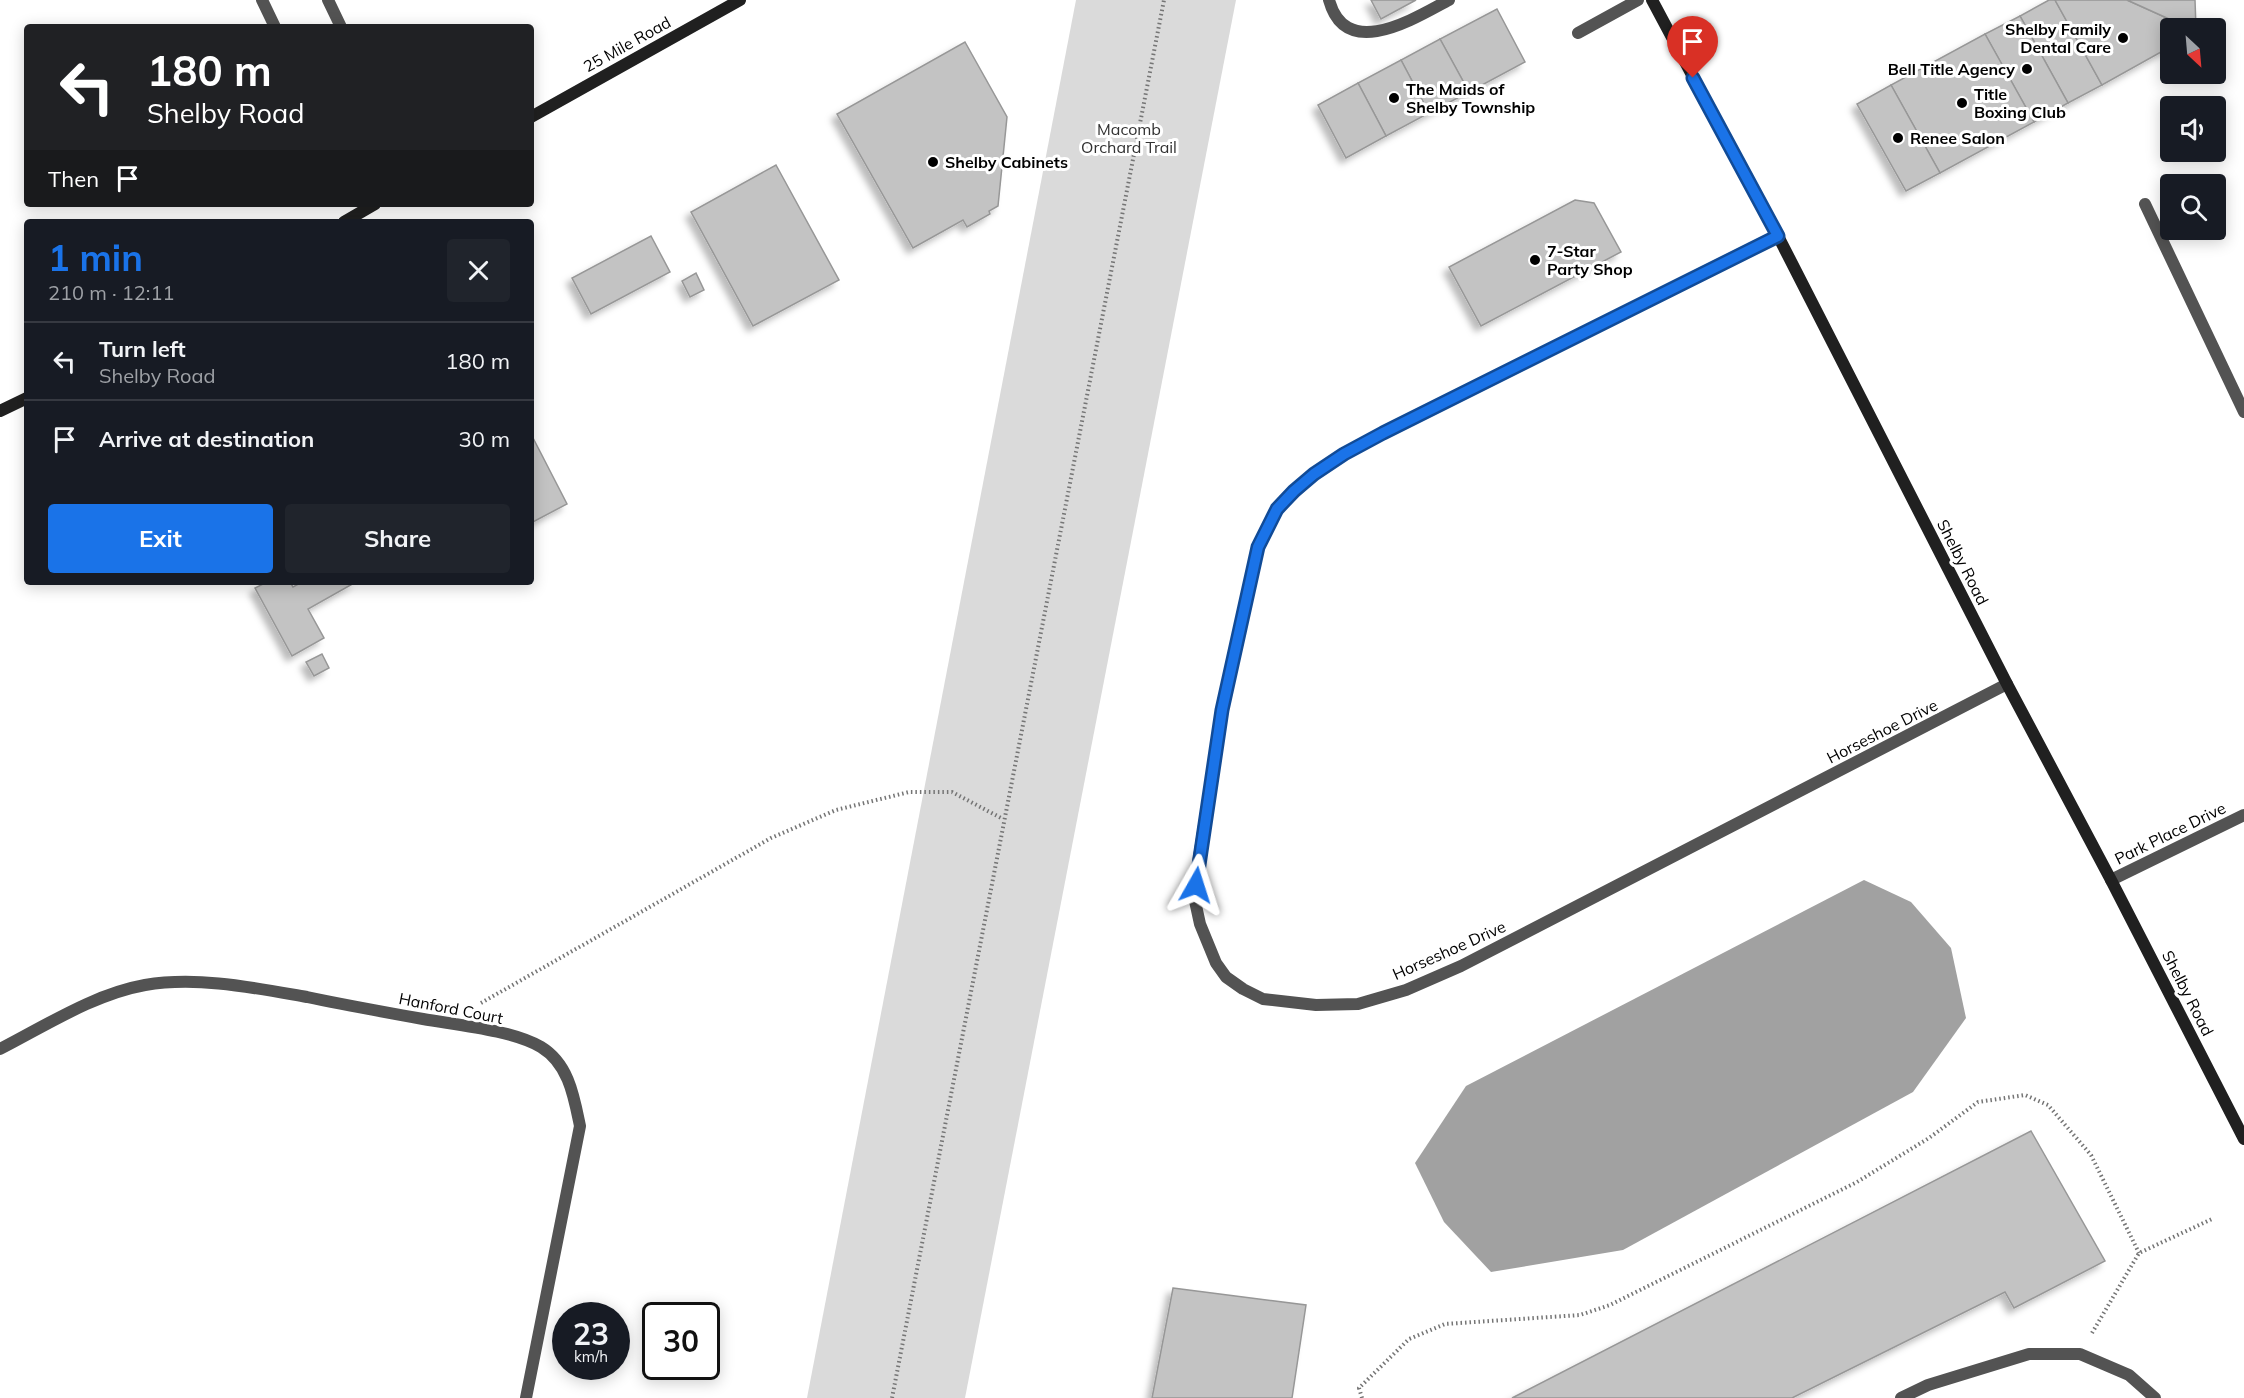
<!DOCTYPE html>
<html lang="en">
<head>
<meta charset="utf-8">
<style>
	body { margin:0; font-family:Mulish,sans-serif; background:#20242c; color:#f1f3f6; height:100vh; display:flex; flex-direction:column; font-size:22px; white-space:nowrap }
	* { box-sizing:border-box; margin:0 }
	p { font-size:20px; color:#9ea1a6 }
	.icon { flex:none; width:33px; height:33px; fill:none; stroke:currentColor; stroke-width:2; stroke-linecap:round; stroke-linejoin:round }
	.map { position:relative; flex:1; overflow:hidden }
	.sheet { position:absolute; left:24px; top:219px; width:510px; height:366px; display:flex; flex-direction:column; background:#171b24; border-radius:6px; box-shadow:0 3px 15px #0003 }
	.sheet>* { flex:none }
	.banner { position:absolute; left:24px; top:24px; width:510px; height:183px; border-radius:6px; box-shadow:0 3px 15px #0003; background:#202124; color:#fff; overflow:hidden }
	.needle { width:39px; rotate:154deg }
	.controls { position:absolute; left:2160px; top:18px; display:grid; gap:12px }
	.controls a { display:grid; place-items:center; width:66px; height:66px; border-radius:6px; background:#171b24; box-shadow:0 3px 15px #0003; font-size:30px }
	.speed { position:absolute; left:552px; top:1302px; display:flex; gap:12px; font-size:30px; font-weight:700; text-align:center }
	.speed>* { display:grid; place-content:center; width:78px; height:78px; border-radius:50%; background:#171b24; box-shadow:0 3px 15px #0003; line-height:1 }
	.speed small { font-size:15px; font-weight:400 }
	.speed .limit { border:3px solid #111; border-radius:9px; background:#fff; color:#111 }
	.pin { position:absolute; display:grid; place-items:center; width:51px; height:51px; color:#fff; margin:-62px -26px; border-radius:50% 50% 50% 0; rotate:-45deg; box-shadow:0 0 6px #0007 }
	.pin .icon { rotate:45deg }
	.me { position:absolute; width:66px; margin:-33px; rotate:6deg; stroke-linejoin:round; filter:drop-shadow(0 0 4px #0008) }
	.turn { display:flex; align-items:center; gap:21px; height:126px; padding:0 24px; font-size:27px }
	.turn .icon { width:78px; height:78px; stroke-width:2.5 }
	.turn b { display:block; font-size:42px; line-height:51px }
	.then { display:flex; align-items:center; height:57px; padding:0 24px; background:#0003; gap:12px; font-size:22px }
	.round { display:grid; place-items:center; flex:none; width:63px; height:63px; border-radius:6px; background:#20242c }
	.head { display:flex; align-items:center; justify-content:space-between; height:102px; padding:0 24px }
	h1 { font-size:36px; font-weight:700; line-height:45px; color:#1a73e8 }
	.primary-button { display:flex; gap:12px; margin-top:auto; padding:12px 24px }
	.primary-button a { flex:1; height:69px; border-radius:6px; background:#1a73e8; color:#fff; font-size:24px; font-weight:700; line-height:69px; text-align:center }
	.primary-button a+a { background:#20242c; color:#f1f3f6 }
	ul { padding:0; list-style:none }
	li { display:flex; align-items:center; gap:18px; height:78px; padding:0 24px; border-top:2px solid #363941 }
	li div { flex:1 }
	li b { display:block; font-size:22px }
	li em { font-style:normal }
	.map>svg:first-child { display:block }
	.green { fill:#dadada }
	.water { fill:#a1a1a1 }
	.building { fill:#c3c3c3; stroke:#979797; stroke-width:1.5; filter:url(#shadow) }
	.lines { fill:none; stroke-linecap:round; stroke-linejoin:round }
	.path { stroke:#757575; stroke-width:4; stroke-dasharray:1.5 3; stroke-linecap:butt }
	.lane { stroke:#535353; stroke-width:12 }
	.street { stroke:#535353; stroke-width:12 }
	.secondary { stroke:#202020; stroke-width:12 }
	.route-casing { stroke:#114b97; stroke-width:15 }
	.route { stroke:#1a73e8; stroke-width:10 }
	.poi-dot { fill:#000; stroke:#fff; stroke-width:2 }
	.labels { text-anchor:middle; dominant-baseline:central; stroke-width:6; stroke-linejoin:round; paint-order:stroke }
	.poi-label { font-size:16px; font-weight:bold; fill:#000; stroke:#fff; text-anchor:start }
	.street-label { font-size:16px; fill:#000; stroke:#fff }
	.park-label { font-size:16px; fill:#313131; stroke:#fff }
</style>
</head>
<body>
<div class="map">
<svg width="2244" height="1398" viewBox="0 0 2244 1398">
	<defs>
		<filter id="shadow"><feDropShadow dx="-5.5" dy="5.5" stdDeviation="3" flood-color="#0004"/></filter>
	</defs>
	<rect width="100%" height="100%" fill="#fff"/>
	<path class="green" d="M1076 0H1236L965 1398H807Z"/>
	<path class="water" d="M1864 880 1911 902 1951 948 1966 1018 1913 1092 1623 1250 1491 1272 1444 1222 1415 1163 1466 1086Z"/>
	<g class="building">
		<path d="M1371 0H1416L1381 19Z"/>
		<path d="M2049 0H2055L2102 85 2068 103 2020 16Z"/>
		<path d="M2055 0H2127L2189 28H2170V47L2102 85Z"/>
		<path d="M2127 0H2195L2196 28H2189Z"/>
		<path d="M1497 9 1525 62 1469 92 1440 39Z"/>
		<path d="M2020 16 2068 103 2034 122 1985 34Z"/>
		<path d="M1985 34 2034 122 1940 173 1891 85Z"/>
		<path d="M1440 39 1469 92 1429 113 1401 60Z"/>
		<path d="M965 42 1007 117 998 206 989 211 990 214 967 227 963 220 913 248 837 114Z"/>
		<path d="M1401 60 1429 113 1386 136 1358 83Z"/>
		<path d="M1358 83 1386 136 1346 158 1318 105Z"/>
		<path d="M1891 85 1940 173 1906 191 1857 104Z"/>
		<path d="M776 165 839 280 753 326 691 212Z"/>
		<path d="M1575 200 1594 203 1621 252 1481 326 1449 267Z"/>
		<path d="M651 236 670 272 591 314 572 278Z"/>
		<path d="M696 273 704 290 690 297 682 281Z"/>
		<path d="M531 434 567 504 531 523Z"/>
		<path d="M267 582H290L293 587 302 582H356L308 609 324 638 292 656 255 588Z"/>
		<path d="M322 654 329 668 314 676 306 662Z"/>
		<path d="M2031 1131 2105 1261 2014 1308 2005 1292 1792 1398H1512Z"/>
		<path d="M1173 1288 1306 1305 1292 1398H1152Z"/>
	</g>
	<g class="lines">
		<g class="path">
			<path d="M481 1003 771 838 836 810 909 792H952L1003 819"/>
			<path d="M2092 1333 2139 1253 2212 1219"/>
			<path d="M892 1398 1164 0"/>
			<path d="M1362 1398 1359 1388 1409 1339 1445 1324 1580 1315 1610 1305 1857 1182 1929 1138 1978 1102 2025 1095 2048 1105 2091 1155 2139 1253"/>
		</g>
		<g class="lane">
			<path d="M1329 0C1346 62 1415 18 1449 0"/>
			<path d="M1578 33 1638 0"/>
		</g>
		<g class="street">
			<path d="M262 0 275 27"/>
			<path d="M328 0 341 27"/>
			<path d="M2145 204 2244 412"/>
			<path d="M1778 236 1383 433 1344 454 1314 474 1277 509 1258 547 1222 710 1197 870 1195 901 1200 924 1216 963 1226 977 1243 989 1263 999 1316 1005 1358 1004 1406 990 1461 966 2007 684"/>
			<path d="M2111 880 2244 815"/>
			<path d="M0 1049C45 1026 94 994 145 985 198 976 255 988 307 997 345 1005 384 1012 423 1019 457 1025 512 1030 541 1047 569 1064 574 1097 580 1126L526 1398"/>
			<path d="M1901 1398 1928 1385 2029 1354H2080L2129 1375 2155 1398"/>
		</g>
		<g class="secondary">
			<path d="M1652 0 1778 236 2007 684 2111 880 2244 1139"/>
			<path d="M531 117 740 0"/>
			<path d="M344 222 375 204"/>
			<path d="M0 411 27 398"/>
		</g>
	</g>
	<g class="lines">
		<g class="route-casing">
			<path id="route" d="M1196 885 1222 710 1258 547 1277 509 1294 491 1314 474 1344 454 1383 433 1778 236 1693 78"/>
		</g>
		<use href="#route" class="route"/>
	</g>
	<g class="poi-dot">
		<circle cx="2123" cy="38" r="6"/>
		<circle cx="2027" cy="69" r="6"/>
		<circle cx="1394" cy="98" r="6"/>
		<circle cx="1962" cy="103" r="6"/>
		<circle cx="1898" cy="138" r="6"/>
		<circle cx="933" cy="162" r="6"/>
		<circle cx="1535" cy="260" r="6"/>
	</g>
	<g class="labels">
		<g class="poi-label">
			<text x="2111" y="29" text-anchor="end">Shelby Family<tspan x="2111" dy="18">Dental Care</tspan></text>
			<text x="2015" y="69" text-anchor="end">Bell Title Agency</text>
			<text x="1406" y="89">The Maids of<tspan x="1406" dy="18">Shelby Township</tspan></text>
			<text x="1974" y="94">Title<tspan x="1974" dy="18">Boxing Club</tspan></text>
			<text x="1910" y="138">Renee Salon</text>
			<text x="945" y="162">Shelby Cabinets</text>
			<text x="1547" y="251">7-Star<tspan x="1547" dy="18">Party Shop</tspan></text>
		</g>
		<g class="street-label">
			<text transform="translate(627 44) rotate(-29)">25 Mile Road</text>
			<text transform="translate(1963 562) rotate(63)">Shelby Road</text>
			<text transform="translate(1882 731) rotate(-27)">Horseshoe Drive</text>
			<text transform="translate(2170 833) rotate(-26)">Park Place Drive</text>
			<text transform="translate(1449 950) rotate(-24)">Horseshoe Drive</text>
			<text transform="translate(2188 993) rotate(63)">Shelby Road</text>
			<text transform="translate(451 1008) rotate(11)">Hanford Court</text>
		</g>
		<g class="park-label">
			<text x="1129" y="129">Macomb<tspan x="1129" dy="18">Orchard Trail</tspan></text>
		</g>
	</g>
</svg>
<div class="controls">
<a><svg class="needle" viewBox="-14 -14 28 28"><path d="M0-13l5 13h-10z" fill="#e53935"/><path d="M0 13l5-13h-10z" fill="#9ea1a6"/></svg></a>
<a><svg class="icon" aria-label="sound" viewBox="0 0 24 24"><path d="M4 9h4l5-4v14l-5-4H4zM17 9q2 3 0 6"/></svg></a>
<a><svg class="icon" aria-label="search" viewBox="0 0 24 24"><circle cx="10" cy="10" r="6"/><path d="M15 15l6 6"/></svg></a>
</div>
<div class="speed"><div>23<small>km/h</small></div><div class="limit">30</div></div>
<div class="pin" style="left:1693px;top:78px;background:#d93025"><svg class="icon" aria-label="arrive" viewBox="0 0 24 24"><path d="M6 21V4h12l-3 4 3 4H6"/></svg></div>
<svg class="me" style="left:1196px;top:885px" viewBox="-20 -20 40 40"><path d="M0-17L14 15 0 8-14 15z" fill="#1a73e8" stroke="#fff" stroke-width="4"/></svg>
<div class="banner">
<div class="turn"><svg class="icon" aria-label="left" viewBox="0 0 24 24"><path d="M17 20v-9H6M10 6l-5 5 5 5"/></svg><div><b>180 m</b>Shelby Road</div></div>
<div class="then">Then<svg class="icon" aria-label="arrive" viewBox="0 0 24 24"><path d="M6 21V4h12l-3 4 3 4H6"/></svg></div>
</div>
<section class="sheet">
<div class="head"><div><h1>1 min</h1><p>210 m · 12:11</p></div><a class="round"><svg class="icon" aria-label="close" viewBox="0 0 24 24"><path d="M6 6l12 12M18 6L6 18"/></svg></a></div>
<ul>
<li><svg class="icon" aria-label="left" viewBox="0 0 24 24"><path d="M17 20v-9H6M10 6l-5 5 5 5"/></svg><div><b>Turn left</b><p>Shelby Road</p></div><em>180 m</em></li>
<li><svg class="icon" aria-label="arrive" viewBox="0 0 24 24"><path d="M6 21V4h12l-3 4 3 4H6"/></svg><div><b>Arrive at destination</b></div><em>30 m</em></li>
</ul>
<div class="primary-button"><a>Exit</a><a>Share</a></div>
</section>
</div>
</body>
</html>
